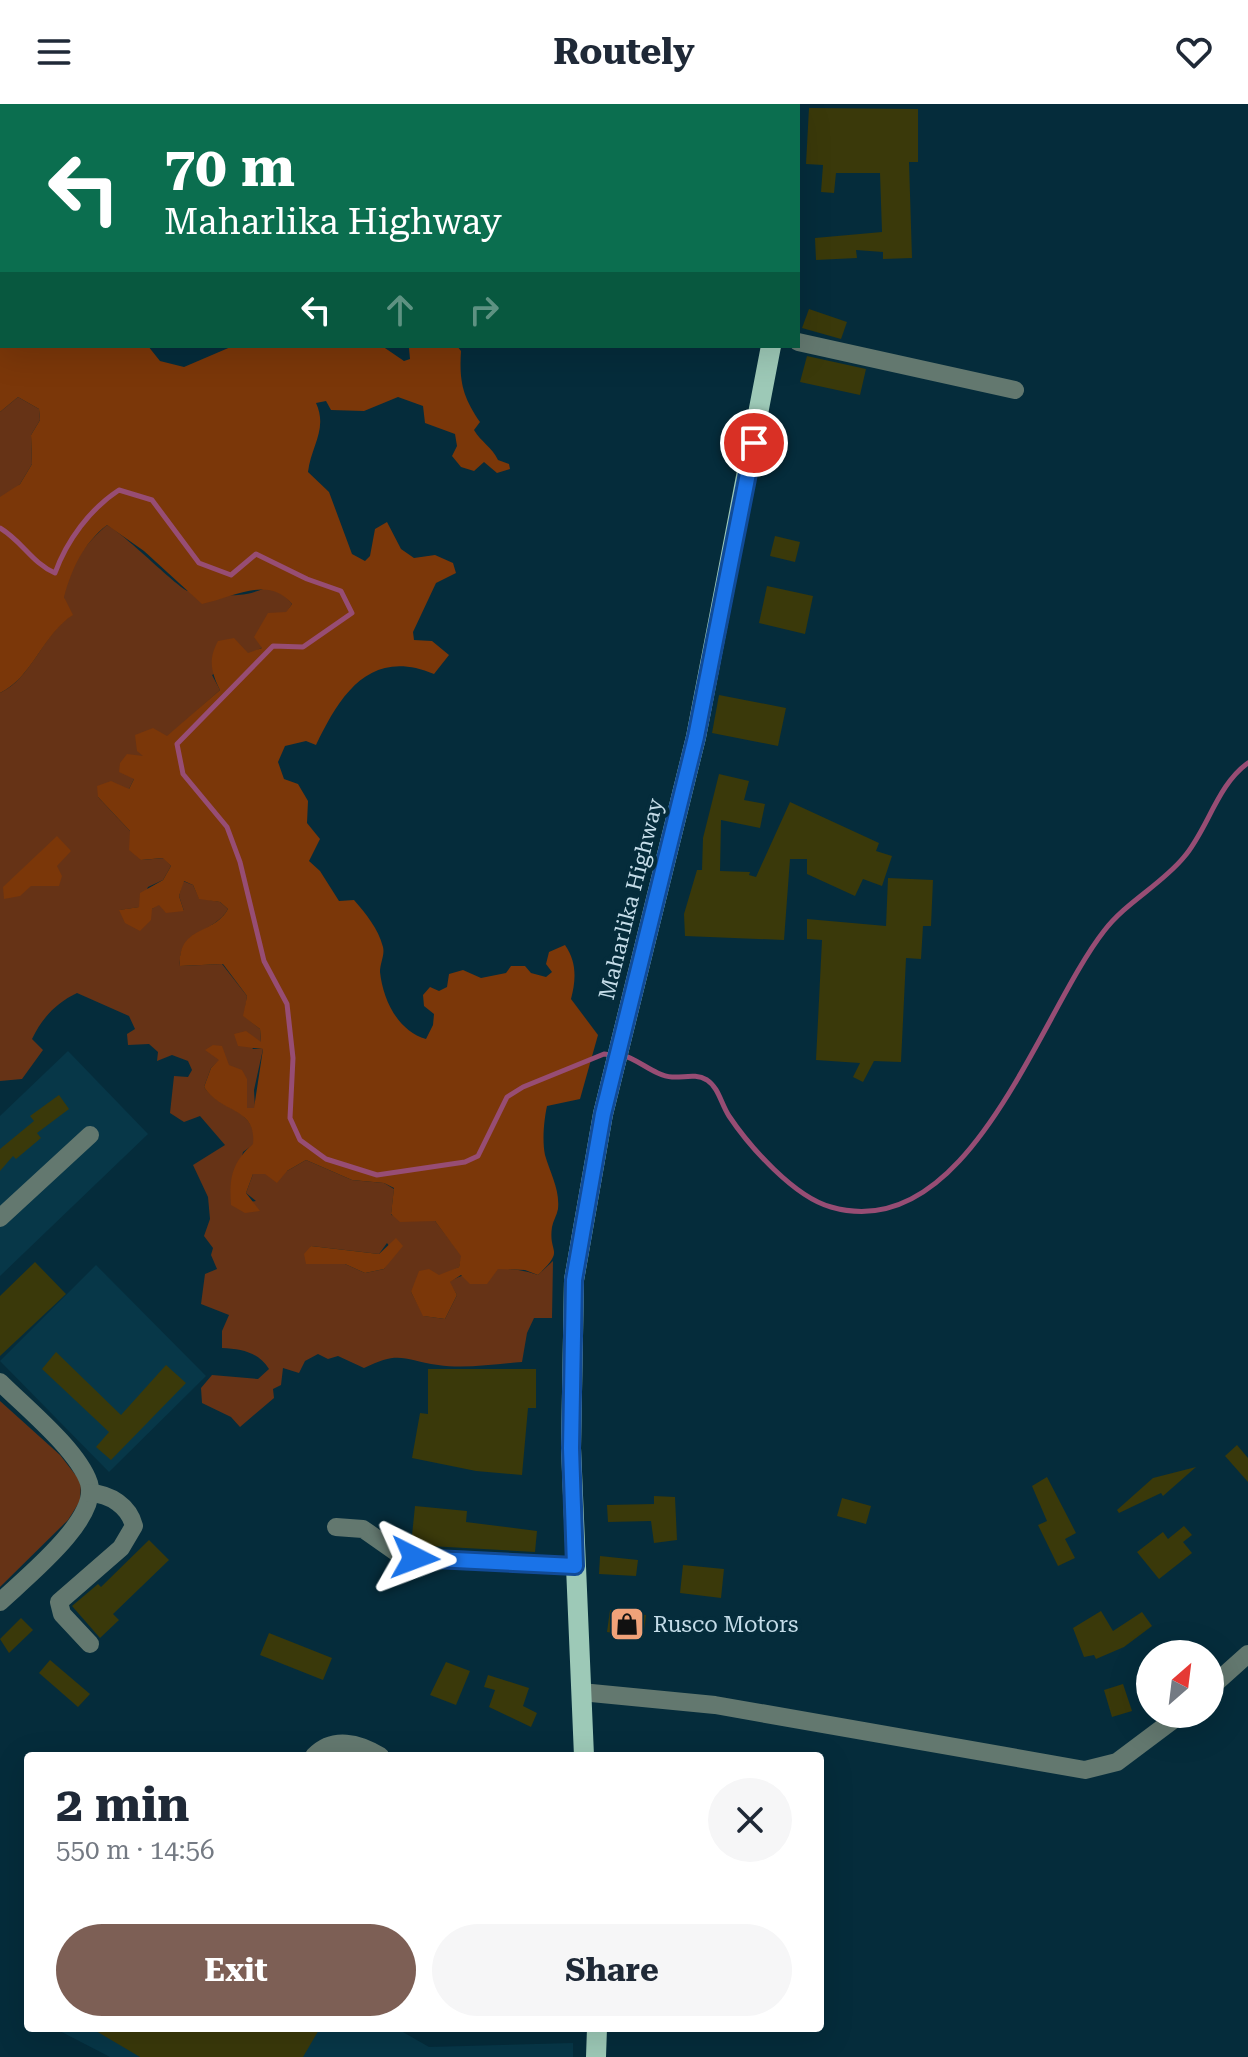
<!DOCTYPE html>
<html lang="en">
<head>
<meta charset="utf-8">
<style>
	body { margin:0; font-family:"Roboto Serif",serif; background:#f6f6f7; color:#1f2937; height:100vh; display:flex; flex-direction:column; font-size:30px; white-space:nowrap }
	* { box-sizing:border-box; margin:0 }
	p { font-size:26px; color:#747a83 }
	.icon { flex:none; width:44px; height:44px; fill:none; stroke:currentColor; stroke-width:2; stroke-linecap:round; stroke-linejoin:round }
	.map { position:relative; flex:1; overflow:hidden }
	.side { position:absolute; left:24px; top:1648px; width:800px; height:280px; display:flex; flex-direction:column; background:#fff; border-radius:8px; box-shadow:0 8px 32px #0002 }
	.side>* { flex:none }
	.top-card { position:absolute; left:0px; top:0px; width:800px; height:244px; box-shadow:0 8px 32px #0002; background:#0b6e4f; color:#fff; overflow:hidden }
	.needle { width:52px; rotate:28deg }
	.fabs { position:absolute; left:1136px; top:1536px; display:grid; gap:16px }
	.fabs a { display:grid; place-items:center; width:88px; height:88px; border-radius:50%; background:#fff; box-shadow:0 8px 32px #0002; font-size:40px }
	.pin { position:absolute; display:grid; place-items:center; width:68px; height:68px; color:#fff; margin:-34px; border:4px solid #fff; border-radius:50%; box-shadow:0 2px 8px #0007 }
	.me { position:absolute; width:88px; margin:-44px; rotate:93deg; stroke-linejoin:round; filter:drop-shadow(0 0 6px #0008) }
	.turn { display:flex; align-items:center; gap:28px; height:168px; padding:0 32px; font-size:36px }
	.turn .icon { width:104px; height:104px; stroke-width:2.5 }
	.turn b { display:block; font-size:56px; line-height:68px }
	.lanes { display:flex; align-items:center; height:76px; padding:0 32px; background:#0003; justify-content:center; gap:40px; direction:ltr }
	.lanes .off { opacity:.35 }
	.round { display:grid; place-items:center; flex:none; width:84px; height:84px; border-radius:42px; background:#f6f6f7 }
	.summary { display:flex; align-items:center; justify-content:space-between; height:136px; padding:0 32px }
	h1 { font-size:48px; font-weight:700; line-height:60px }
	.button { display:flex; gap:16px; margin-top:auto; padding:16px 32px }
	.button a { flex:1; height:92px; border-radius:48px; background:#7d5f55; color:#fff; font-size:32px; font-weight:700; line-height:92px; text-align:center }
	.button a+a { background:#f6f6f7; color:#1f2937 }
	header { display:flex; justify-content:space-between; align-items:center; height:104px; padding:0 32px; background:#fff; font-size:36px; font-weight:700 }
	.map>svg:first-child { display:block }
	.built { fill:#073748 }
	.green { fill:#663316; fill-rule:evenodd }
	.forest { fill:#7b3709 }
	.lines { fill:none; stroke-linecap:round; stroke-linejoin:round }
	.stream { stroke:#974d74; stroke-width:5 }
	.building { fill:#3a390a }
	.minor { stroke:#63786f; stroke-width:18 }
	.major { stroke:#9dc9b7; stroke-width:20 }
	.route-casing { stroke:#114b97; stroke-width:20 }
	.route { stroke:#1a73e8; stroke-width:14 }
	.labels { text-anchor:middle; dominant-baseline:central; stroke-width:8; stroke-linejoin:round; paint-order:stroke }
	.street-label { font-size:22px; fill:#c4dce8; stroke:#052c3b }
	.poi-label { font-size:22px; fill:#c4dce8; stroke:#052c3b; text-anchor:start }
</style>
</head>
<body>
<header><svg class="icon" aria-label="menu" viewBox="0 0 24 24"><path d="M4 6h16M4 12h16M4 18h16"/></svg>Routely<svg class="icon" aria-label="heart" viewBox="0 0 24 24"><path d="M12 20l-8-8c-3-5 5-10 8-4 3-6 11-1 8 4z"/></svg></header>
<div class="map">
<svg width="1248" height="1953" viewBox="0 0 1248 1953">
	<rect width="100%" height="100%" fill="#052c3b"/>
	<g class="built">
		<path d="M68 947 148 1030 0 1172V1012Z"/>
		<path d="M96 1161 206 1272 109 1368 0 1257Z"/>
		<path d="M54 1924H396L429 1943 573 1939V1953H110Z"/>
	</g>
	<g class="green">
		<path d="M18 293 39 305 40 316 31 331 32 360 20 380 3 394 0 393V308Z"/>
		<path d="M107 421C127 432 179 485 188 487 204 489 223 492 238 491 265 490 269 471 292 500L263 543 212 571 220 586 145 653 129 685 98 693 130 727 141 756 164 754 171 762 163 776 148 783 140 803 120 806 152 805 159 800 184 807 179 792 183 777 193 781 199 794 220 798 228 805C214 830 177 826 180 862L222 860 247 892 244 912 260 925 261 938 252 945H263L254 986 255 1004H247C245 987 235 965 220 956L211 964 204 983C221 1008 257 1004 254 1040L243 1048 231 1101 256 1097 246 1089 253 1070 287 1067 306 1056 352 1076 384 1079 394 1085 391 1111 435 1117 462 1152 459 1163 411 1188 424 1212 445 1215 457 1191 449 1178C474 1163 511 1161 538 1171L553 1157 552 1214H534L527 1229 522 1258C496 1260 464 1265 438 1261 403 1256 400 1246 364 1264L338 1252 328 1255 318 1250 305 1257 299 1269 283 1264 281 1281 273 1285 274 1294 240 1323 231 1313 202 1299 201 1284 212 1271 258 1275 269 1265C258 1248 242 1245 222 1244V1227L229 1211 201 1200 205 1170 217 1165 211 1151 213 1144 204 1132 210 1115 208 1093 193 1061 225 1041 200 1012 184 1018 170 1009 174 972 188 973 192 966 188 957 172 951 157 957 158 948 149 940 128 941 127 930 135 925 129 912 77 889C56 899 42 914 32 935L43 946 22 975 0 977V589C32 574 42 531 72 511 70 507 64 498 64 493 62 468 89 436 107 421ZM387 1139 394 1149 384 1165 365 1169 345 1160H306L311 1142 379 1150Z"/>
		<path d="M0 1297 60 1351 81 1378 80 1397 68 1416 0 1483Z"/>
	</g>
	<g class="forest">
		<path d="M0 0 33 2H2V242H148L160 257 184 263 233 242H382L404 257 410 255 409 244 414 242H457L461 247C459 278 463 293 480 318L474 326C481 338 492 343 498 356L509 360 510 365 497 369 484 358 474 367 461 363 452 352 457 342 455 330 425 319 423 302 398 293 364 307 331 306 326 297 316 299C328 325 311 342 308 368L329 388 352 450 365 457 370 452 375 425 387 418 401 445 414 454 435 451 453 459 456 469 436 479 413 528 414 536 432 537 449 551 434 570C370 543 340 591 316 641L306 637 285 642 278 658 284 675 298 680 308 697 307 719 320 735 309 757 320 767 339 797 354 796C366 810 378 824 383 843 385 851 380 859 380 868 383 896 398 927 426 935L433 921 434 910 424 902 423 891 430 883 439 887 447 883 449 870 463 866 481 874 506 869 511 862H525L531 869 546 873 552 868 546 860 549 848 565 841C577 858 576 876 571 895L598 931 580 995 547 1002C544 1016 542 1036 545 1051 550 1069 560 1085 558 1105 557 1111 553 1117 552 1123 548 1151 566 1144 538 1171L525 1166 498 1165 487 1180H470L461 1171 450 1178 457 1191 445 1215 423 1212 411 1188 419 1167 429 1165 439 1171 459 1163 461 1152 435 1117 400 1118 391 1110 394 1084 384 1079 352 1076 306 1056 287 1067 277 1079 265 1070H253L246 1089 260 1107 245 1109 231 1101C229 1074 232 1058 253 1040 257 1003 221 1010 204 983L211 964 219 956 205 946 213 941 222 942 229 961 242 966 247 975V1004H254L263 945 238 942 234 930 246 927 261 938 260 925 243 912 247 892 223 860 180 862C178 821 213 832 228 805L220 798 199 795 193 781 184 777 179 792 184 807 166 809 159 801 152 805 151 816 140 827 125 819 119 806 139 803 140 789 163 776 171 762 163 754 141 756 129 746 130 727 98 693 97 682 111 677 129 685 134 675 119 668 120 659 127 650 143 652 137 647 135 631 153 624 167 632 220 586C211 568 208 555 218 537L234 534 248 549 262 544 254 533 268 509 286 508 292 500C269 471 234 493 202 500L144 447 107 421C83 440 72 464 64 493L73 511C43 530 32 574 0 589V393L20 380 32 360 31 331 40 316 39 305 18 293 0 308Z"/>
		<path d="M57 732 71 747 57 762 62 772 59 782H31L20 792 4 795 3 783Z"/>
		<path d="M396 1134 403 1142 384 1165 365 1169 345 1160H306L304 1150 311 1142 379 1150Z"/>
	</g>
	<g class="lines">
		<g class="stream">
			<path d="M0 424C22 437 32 459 55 469 67 436 90 405 119 386L152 396 199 459 231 471 256 450 307 475 341 487 352 509 303 543 273 542 177 640 183 670 227 723 240 758 264 857 287 900 293 954 290 1014 300 1036 326 1055 377 1071 465 1058 478 1052 507 993 523 983 604 950 612 951"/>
			<path d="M622 951C638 955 655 972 672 973 684 974 695 969 707 976 719 984 721 1000 729 1012 749 1042 794 1093 831 1103 969 1143 1039 910 1104 827 1126 798 1161 781 1184 753 1208 725 1217 681 1248 659"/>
		</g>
	</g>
	<g class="building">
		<path d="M809 4 918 5V58H909L912 154 883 155V148L856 146 857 154 816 156 815 134 882 128 880 69H836L834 89 821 88 823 61 806 60Z"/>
		<path d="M809 205 847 218 841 235 802 224Z"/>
		<path d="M807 252 866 265 860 291 800 278Z"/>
		<path d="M775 432 800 438 795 458 770 452Z"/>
		<path d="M767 482 813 492 805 530 759 519Z"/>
		<path d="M719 591 786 604 778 642 712 629Z"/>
		<path d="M719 670 749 677 744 696 765 700 760 724 721 716 720 767 750 768 749 771 756 773 790 698 879 739 876 747 892 752 882 782 863 775 855 792 807 770V755H790L784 836 685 832 684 810 697 766H702L703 734Z"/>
		<path d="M888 774 933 776 931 822H923L921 855 906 854 901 958 874 957 863 978 853 973 860 959 816 956 822 836 807 835V815L886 822Z"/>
		<path d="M59 991 69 1005 37 1029 41 1034 16 1055 13 1052 0 1067V1045L34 1017 30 1012Z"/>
		<path d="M35 1158 66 1190 0 1252V1192Z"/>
		<path d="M56 1248 121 1311 166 1261 186 1279 111 1356 96 1343 109 1328 42 1265Z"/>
		<path d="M428 1265H536V1304H528L522 1371 476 1367 412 1354 420 1309 428 1310Z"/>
		<path d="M1237 1341 1248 1354V1378L1225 1352Z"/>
		<path d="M1196 1363 1163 1392 1161 1389 1119 1409 1117 1406 1153 1374Z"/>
		<path d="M1047 1373 1076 1429 1065 1435 1075 1454 1058 1462 1038 1421 1047 1417 1032 1382Z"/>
		<path d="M654 1392 675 1393 677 1436 654 1439 651 1417 608 1418 607 1401 654 1400Z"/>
		<path d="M842 1394 871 1402 866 1420 837 1412Z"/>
		<path d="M415 1402 467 1407 466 1418 537 1427 535 1448 411 1441Z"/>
		<path d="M1184 1422 1192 1431 1183 1438 1192 1449 1159 1475 1137 1448 1163 1428 1168 1435Z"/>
		<path d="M149 1436 169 1456 113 1510 119 1516 100 1534 72 1502 98 1480 101 1483Z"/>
		<path d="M600 1452 638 1456 636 1472 599 1470Z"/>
		<path d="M683 1461 724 1465 721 1494 680 1489Z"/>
		<path d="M610 1506 646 1511 643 1534 607 1528Z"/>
		<path d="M1101 1507 1113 1527 1142 1508 1152 1522 1124 1543 1096 1555 1094 1551 1084 1553 1073 1524Z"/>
		<path d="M21 1514 33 1526 9 1549 0 1535Z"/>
		<path d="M269 1529 332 1554 323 1576 260 1551Z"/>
		<path d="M50 1556 90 1590 78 1603 39 1569Z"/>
		<path d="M446 1558 470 1567 456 1601 430 1591Z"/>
		<path d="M488 1571 529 1584 523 1602 537 1609 531 1623 489 1603 495 1586 484 1583Z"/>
		<path d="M1123 1580 1132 1607 1112 1613 1104 1586Z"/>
		<path d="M91 1924H320L303 1953H140Z"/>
	</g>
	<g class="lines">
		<g class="minor">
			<path d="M798 238 1015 286"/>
			<path d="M0 1114 90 1031"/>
			<path d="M0 1278C25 1303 78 1346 89 1379 100 1415 24 1475 0 1498"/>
			<path d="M336 1423 363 1425 400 1451 415 1454 575 1462"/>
			<path d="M90 1540 62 1510 59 1498 121 1444 134 1422C129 1402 110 1390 90 1389"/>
			<path d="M1210 1584 1248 1550"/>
			<path d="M581 1588 715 1601 1085 1666 1117 1658 1181 1610"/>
			<path d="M314 1652C333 1632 359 1639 380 1652"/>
		</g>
		<g class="major">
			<path d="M772 0V2"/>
			<path d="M584 1652 571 1344 574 1176 603 1010 696 633 771 242"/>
			<path d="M596 1953 597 1924"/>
		</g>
	</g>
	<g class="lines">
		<g class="route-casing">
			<path id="route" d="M415 1454 575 1462 571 1344 574 1176 603 1010 696 633 754 339"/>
		</g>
		<use href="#route" class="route"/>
	</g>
	<defs>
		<g id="shop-square" transform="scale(1.8)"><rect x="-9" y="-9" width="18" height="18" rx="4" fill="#f0a279" stroke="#052c3b"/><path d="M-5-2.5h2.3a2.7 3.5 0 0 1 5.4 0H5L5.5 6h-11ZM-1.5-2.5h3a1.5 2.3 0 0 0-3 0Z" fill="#111"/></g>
	</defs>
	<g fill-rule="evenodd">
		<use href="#shop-square" x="627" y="1520"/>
	</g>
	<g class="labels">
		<g class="street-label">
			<text transform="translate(631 795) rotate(-76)">Maharlika Highway</text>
		</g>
		<g class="poi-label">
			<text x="653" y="1520">Rusco Motors</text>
		</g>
	</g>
</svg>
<div class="fabs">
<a><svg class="needle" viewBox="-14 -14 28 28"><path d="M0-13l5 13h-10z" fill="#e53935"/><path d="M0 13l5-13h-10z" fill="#747a83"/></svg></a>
</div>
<div class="pin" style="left:754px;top:339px;background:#d93025"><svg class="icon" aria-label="arrive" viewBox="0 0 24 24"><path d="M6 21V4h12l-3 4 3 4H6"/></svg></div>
<svg class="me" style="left:415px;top:1454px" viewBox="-20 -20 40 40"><path d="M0-17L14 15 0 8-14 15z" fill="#1a73e8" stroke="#fff" stroke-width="4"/></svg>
<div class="top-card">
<div class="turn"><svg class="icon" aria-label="left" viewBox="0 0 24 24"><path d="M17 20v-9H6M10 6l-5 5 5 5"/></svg><div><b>70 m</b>Maharlika Highway</div></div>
<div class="lanes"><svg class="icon" aria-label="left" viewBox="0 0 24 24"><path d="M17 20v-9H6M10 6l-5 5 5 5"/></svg><svg class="icon off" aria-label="ahead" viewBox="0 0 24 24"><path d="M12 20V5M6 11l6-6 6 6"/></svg><svg class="icon off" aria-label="right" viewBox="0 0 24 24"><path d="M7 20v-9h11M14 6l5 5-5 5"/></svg></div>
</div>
<section class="side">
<div class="summary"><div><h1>2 min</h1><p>550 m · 14:56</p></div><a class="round"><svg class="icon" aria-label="close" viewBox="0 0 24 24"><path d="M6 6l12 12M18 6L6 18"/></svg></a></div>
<div class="button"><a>Exit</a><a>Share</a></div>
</section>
</div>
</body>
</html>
